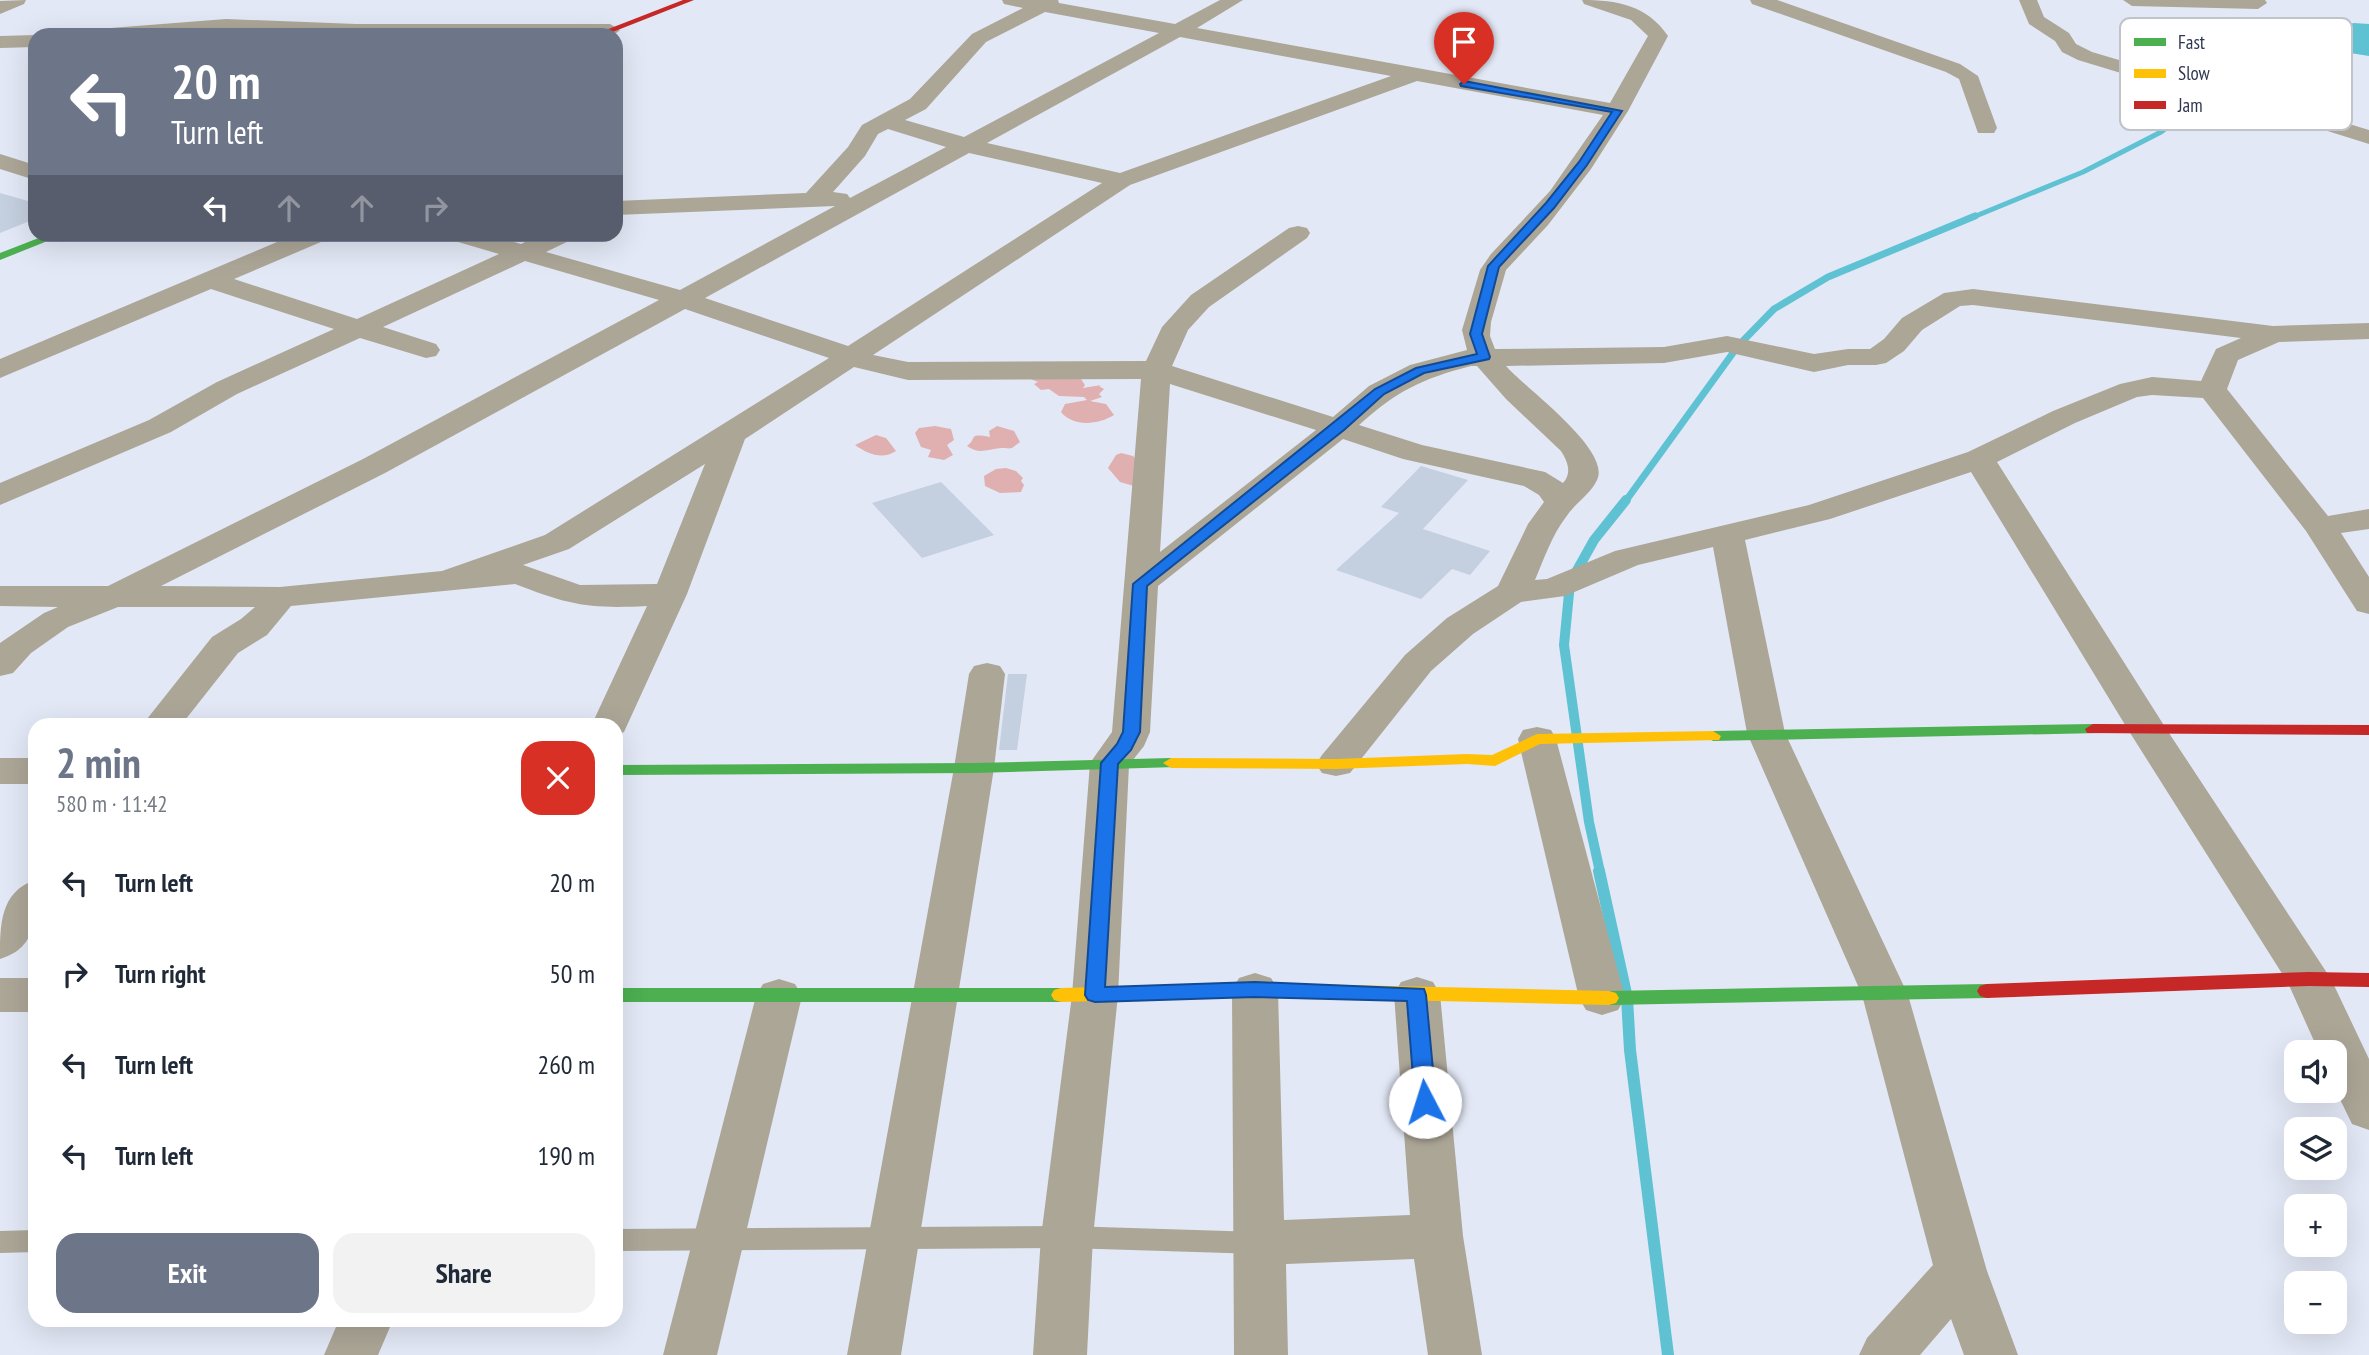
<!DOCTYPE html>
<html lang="en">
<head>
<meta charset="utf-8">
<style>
	body { margin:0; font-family:"PT Sans Narrow",sans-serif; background:#f2f2f3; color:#1f2937; height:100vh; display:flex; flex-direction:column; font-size:26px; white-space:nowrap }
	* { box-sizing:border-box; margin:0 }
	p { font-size:23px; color:#747a83 }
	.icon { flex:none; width:38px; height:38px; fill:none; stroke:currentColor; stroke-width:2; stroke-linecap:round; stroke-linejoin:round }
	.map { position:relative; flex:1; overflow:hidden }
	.panel { position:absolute; left:28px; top:718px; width:595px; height:609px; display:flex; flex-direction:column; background:#fff; border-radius:21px; box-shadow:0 7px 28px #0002 }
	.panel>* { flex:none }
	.hud { position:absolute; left:28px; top:28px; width:595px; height:214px; border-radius:21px; box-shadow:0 7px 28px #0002; background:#6d7589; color:#fff; overflow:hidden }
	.tools { position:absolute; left:2284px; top:1040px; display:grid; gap:14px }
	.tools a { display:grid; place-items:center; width:63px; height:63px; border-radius:14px; background:#fff; box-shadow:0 7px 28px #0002; font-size:35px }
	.pin { position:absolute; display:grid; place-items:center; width:60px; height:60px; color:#fff; margin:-72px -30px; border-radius:50% 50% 50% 0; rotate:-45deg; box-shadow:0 0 7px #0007 }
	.pin .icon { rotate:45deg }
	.me { position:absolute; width:77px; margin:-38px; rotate:355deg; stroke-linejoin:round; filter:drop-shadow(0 0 5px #0008) }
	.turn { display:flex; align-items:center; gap:24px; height:147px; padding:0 28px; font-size:32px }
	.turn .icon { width:91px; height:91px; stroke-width:2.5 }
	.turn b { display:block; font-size:49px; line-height:60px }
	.lanes { display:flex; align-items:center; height:66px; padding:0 28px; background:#0003; justify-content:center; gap:35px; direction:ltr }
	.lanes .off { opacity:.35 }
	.round { display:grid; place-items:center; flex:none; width:74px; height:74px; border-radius:21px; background:#f2f2f3 }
	.overview { display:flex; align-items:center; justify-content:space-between; height:119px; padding:0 28px }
	h1 { font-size:42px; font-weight:700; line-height:52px; color:#6d7589 }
	.button { display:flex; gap:14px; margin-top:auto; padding:14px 28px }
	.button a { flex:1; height:80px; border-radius:21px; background:#6d7589; color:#fff; font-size:28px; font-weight:700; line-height:80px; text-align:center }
	.button a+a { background:#f2f2f3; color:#1f2937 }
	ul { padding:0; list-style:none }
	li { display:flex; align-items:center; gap:21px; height:91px; padding:0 28px }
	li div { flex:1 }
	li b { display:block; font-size:26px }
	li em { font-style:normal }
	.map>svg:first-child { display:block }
	.forest { fill:#e0b0b0 }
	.water { fill:#5fc2d3 }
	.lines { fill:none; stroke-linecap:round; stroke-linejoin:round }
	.stream-far3 { stroke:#5fc2d3; stroke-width:5 }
	.stream-far2 { stroke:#5fc2d3; stroke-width:7 }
	.stream-far1 { stroke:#5fc2d3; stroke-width:10 }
	.stream { stroke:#5fc2d3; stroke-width:12 }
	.building { fill:#c4cfdf }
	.lane { fill:#aca697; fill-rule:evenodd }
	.street { fill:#aca697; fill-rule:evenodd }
	.fast { fill:#4caf50; fill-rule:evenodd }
	.slow { fill:#ffc107; fill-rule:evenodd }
	.jam { fill:#c62828; fill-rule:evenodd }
	.route { fill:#1a73e8; stroke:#114b97; stroke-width:2 }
	.key { fill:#fff; stroke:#c0c3ca; stroke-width:2 }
	.key-label { font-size:19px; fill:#2e374f }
</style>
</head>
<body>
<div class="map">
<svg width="2369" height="1355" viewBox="0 0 2369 1355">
	<rect width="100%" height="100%" fill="#e3e8f6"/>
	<g class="forest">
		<path d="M1028 378 1081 379 1085 385 1083 388 1101 385 1099 386 1104 389 1099 394 1102 397 1090 401 1106 404 1114 415C1098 425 1073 427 1061 412L1065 404 1087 400 1084 397 1059 396 1049 389 1041 390 1034 384 1038 382Z"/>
		<path d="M935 426 951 429 954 440 947 445 953 455 944 460 928 457 931 450 921 447 915 433 919 428Z"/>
		<path d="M997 426 1014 431 1020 442 1012 448C1008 449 1005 448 1001 448 988 449 979 455 967 446 978 438 967 433 990 437L989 431Z"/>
		<path d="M876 435 886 438 896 451C882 460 868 454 855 445Z"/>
		<path d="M1121 453 1133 456 1139 462 1134 486 1120 482 1108 468 1116 455Z"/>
		<path d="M1006 468 1016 471 1023 478 1021 481 1024 485 1021 492 1000 493 985 486 984 476 996 469Z"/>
	</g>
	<path class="water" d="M2354 23 2369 24V56L2350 53 2278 29 2331 28Z"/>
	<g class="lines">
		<path class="stream-far3" d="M1971 218 2083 172 2161 132 2217 90 2262 69 2267 62 2265 49 2255 38 2295 31"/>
		<path class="stream-far2" d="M1625 502 1738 346 1774 309 1828 277 1975 216"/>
		<path class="stream-far1" d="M1600 872 1589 822 1564 645 1570 583 1594 540 1626 500"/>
		<path class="stream" d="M1599 871 1627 998 1630 1050 1668 1355"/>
	</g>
	<g class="building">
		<path d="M0 193 35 203V219L0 233Z"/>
		<path d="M1421 466 1468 480 1423 529 1490 551 1470 575 1452 569 1421 599 1336 570 1399 513 1381 507Z"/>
		<path d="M941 482 994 535 922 558 872 503Z"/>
		<path d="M1008 674H1027L1017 750H999Z"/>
	</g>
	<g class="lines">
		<g class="lane">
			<path d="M1067 1226 1259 1232 1269 1235 1273 1243 1269 1251 1259 1254 1067 1248 616 1251V1229Z"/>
			<path d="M35 1230V1252L0 1253V1231Z"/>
		</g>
		<g class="street">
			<path d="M26 0 24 4 0 14V1Z"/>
			<path d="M1002 0H1058L1059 3 1175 24 1220 0H1243L1197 28 1610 103 1648 36 1631 20 1584 4 1582 0C1617 0 1647 5 1668 36L1628 111 1591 169 1548 225 1506 270 1491 322 1490 336 1495 349 1664 347 1727 336 1814 354 1848 349H1870L1884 339 1902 318 1944 293 1973 289 2273 326 2369 323V339L2279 342 2238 360 2227 389 2328 516 2369 509V529L2341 533 2369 577V614L2357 611 2306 531 2203 398 2152 395 2137 397 2075 423 1997 462 2165 727 2331 979 2369 1059V1130L2352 1124 2334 1087V1052H2319L2288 983 2127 728 1971 472 1830 519 1745 540 1785 733 1908 995 1987 1271 2018 1355H1964L1951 1319 1920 1355H1859L1867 1338 1933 1265 1862 995 1747 733 1713 547 1638 565 1565 596 1521 602 1473 634 1431 671 1350 773 1336 776 1322 773 1316 764 1322 755 1405 655 1447 618 1498 586 1528 524 1544 502 1539 495 1524 486 1403 459 1343 439 1158 586 1150 732 1144 746 1129 765 1118 995 1093 1237 1087 1355H1033L1041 1237 1072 995 1090 763 1112 732 1141 379 908 380 854 367 745 439 687 594 624 732 616 735V724H592L647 606C589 609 569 605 515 584L291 606 267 635 238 653 182 724H143L212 637 241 619 255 607H118L68 627 31 653 13 673 0 676V643L44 613 58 607 0 606V586H108L363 459 659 300 525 261 383 327 436 344 440 350 436 356 426 358 360 338 237 394 171 432 0 505V483L149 420 217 382 334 329 211 289 0 378V359L296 234H331L328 239 234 279 357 319 499 254 448 239 445 234H486L521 244 542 234H576L573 239 546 252 680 290 835 206 616 215V201L806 193 848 147 862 125 910 99 972 34 1023 8 1004 4ZM1045 12 1159 33 964 137 905 120 926 109 986 42ZM1180 37 1391 76 1120 173 987 143ZM1417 81 1603 115 1550 191 1491 254 1480 270 1462 330 1467 350 1410 365 1369 386 1333 417 1172 366 1188 330 1209 307 1307 238 1310 233 1307 228 1298 226 1289 228 1191 295 1162 327 1146 361 908 362 873 355 1130 185ZM888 129 946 147 850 198 847 194 833 192 865 156 878 134ZM969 153 1102 183 848 346 705 298ZM1973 305 2241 338 2216 349 2201 381 2152 377 2120 384 2053 411 1968 452 1809 505 1615 551 1547 579 1535 580C1544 559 1552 535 1566 517 1575 503 1590 495 1597 480 1612 450 1525 388 1506 366L1664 363 1727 352 1814 372 1848 365H1876L1886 363 1904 351 1922 330 1960 306ZM685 309 829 358 545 535 442 571 280 587 161 586 385 473ZM1471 366H1477L1506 399 1561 451C1568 462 1572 473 1563 483L1545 472 1422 445 1359 425C1397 391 1421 379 1471 366ZM1170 384 1316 430 1160 552ZM705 464 657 584 580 585 523 565 569 549Z"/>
			<path d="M1750 0H1777L1960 64 1978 76 1997 128 1994 133H1978L1959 79 1946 72 1752 4Z"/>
			<path d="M2019 0H2037L2044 17 2069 33 2076 44 2092 52 2146 68 2224 86 2369 130V144L2212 95 2134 77 2078 60 2062 52 2055 41 2029 24Z"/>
			<path d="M2123 0H2265L2267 3 2258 9 2132 6Z"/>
			<path d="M226 19 356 24H610L620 30 614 35H333L226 31 173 35H88L91 31 98 29Z"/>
			<path d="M35 35V47L0 48V36Z"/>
			<path d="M0 154 35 165V180L0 169Z"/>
			<path d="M987 663 1000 666 1005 674 994 768 901 1355H847L954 768 969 674 974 666Z"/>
			<path d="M1537 727 1551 730 1556 739 1625 998 1618 1010 1602 1015 1586 1010 1579 998 1518 739 1523 730Z"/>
			<rect x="0" y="758" width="35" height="26"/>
			<path d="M35 880C35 914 40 947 0 959 0 925 0 892 35 880Z"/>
			<path d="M1255 973 1271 978 1278 990 1284 1220 1410 1215 1394 994 1401 982 1417 977 1433 982 1440 994 1463 1236 1482 1355H1428L1414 1259 1286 1264 1288 1355H1234L1232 990 1239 978Z"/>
			<rect x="0" y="978" width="35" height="34"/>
			<path d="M779 979 795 984 802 996 717 1355H663L756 996 763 984Z"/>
			<path d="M339 1320H393L378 1355H324Z"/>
		</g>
		<g class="fast">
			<path d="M49 234H65L0 260V253Z"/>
			<path d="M2093 724 2101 729 2099 733 1713 741 1705 736 1713 731Z"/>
			<path d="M1171 758 1179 763 1177 767 974 773 616 775V765L974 763Z"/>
			<path d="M1987 984 1994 986 1997 991 1994 996 1987 998 1609 1005 1602 1003 1599 998 1602 993 1609 991Z"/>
			<path d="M616 988H1061L1068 990 1071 995 1068 1000 1061 1002H616Z"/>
		</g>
		<g class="slow">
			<path d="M1713 731 1721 736 1719 740 1540 744 1495 766 1467 764 1336 769 1171 768 1163 763 1171 758 1336 759 1467 754 1492 755 1537 734Z"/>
			<path d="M1255 983 1609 991 1616 993 1619 998 1616 1003 1609 1005 1255 997 1061 1002 1054 1000 1051 995 1054 990 1061 988Z"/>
		</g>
		<g class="jam">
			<path d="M683 0H694L605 35H593Z"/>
			<path d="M2093 724 2369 725V735L2087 733 2085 729Z"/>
			<path d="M2309 972 2369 973V987L2309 986 1987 998 1980 996 1977 991 1980 986 1987 984Z"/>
		</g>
	</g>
	<path class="route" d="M1464 81 1622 111 1587 165 1554 208 1499 267 1482 334 1490 357 1489 359 1424 373 1384 394 1344 430 1147 586 1140 732 1131 750 1118 764 1105 987 1255 982 1424 989 1426 995 1436 1102 1433 1107 1425 1110 1418 1107 1415 1102 1407 1001 1255 997 1095 1002 1088 1000 1085 995 1101 763 1117 744 1123 732 1133 584 1375 389 1416 368 1477 354 1470 334 1488 266 1546 203 1579 162 1612 112 1461 86 1460 84Z"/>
	<rect x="2120" y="18" width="232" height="112" rx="10" class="key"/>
	<rect x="2134" y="38" width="32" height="8" fill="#4caf50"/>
	<rect x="2134" y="69" width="32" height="9" fill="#ffc107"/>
	<rect x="2134" y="101" width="32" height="8" fill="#c62828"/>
	<g class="key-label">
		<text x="2178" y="49">Fast</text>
		<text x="2178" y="80">Slow</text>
		<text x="2178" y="112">Jam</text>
	</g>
</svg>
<div class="tools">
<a><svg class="icon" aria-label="sound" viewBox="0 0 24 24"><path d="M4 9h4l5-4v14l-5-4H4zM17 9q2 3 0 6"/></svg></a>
<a><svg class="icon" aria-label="layers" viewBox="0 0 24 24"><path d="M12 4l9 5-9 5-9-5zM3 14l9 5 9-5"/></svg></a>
<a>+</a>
<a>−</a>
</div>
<div class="pin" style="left:1464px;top:84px;background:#d93025"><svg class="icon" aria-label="arrive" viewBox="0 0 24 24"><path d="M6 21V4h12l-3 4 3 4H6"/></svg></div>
<svg class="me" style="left:1425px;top:1102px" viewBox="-20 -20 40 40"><circle r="19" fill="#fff"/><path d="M0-13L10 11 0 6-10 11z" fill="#1a73e8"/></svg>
<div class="hud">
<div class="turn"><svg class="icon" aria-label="left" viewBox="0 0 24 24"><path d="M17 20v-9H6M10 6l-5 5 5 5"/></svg><div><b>20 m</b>Turn left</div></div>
<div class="lanes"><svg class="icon" aria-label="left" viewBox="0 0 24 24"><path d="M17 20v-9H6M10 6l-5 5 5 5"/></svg><svg class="icon off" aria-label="ahead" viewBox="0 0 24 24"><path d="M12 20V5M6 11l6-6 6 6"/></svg><svg class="icon off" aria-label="ahead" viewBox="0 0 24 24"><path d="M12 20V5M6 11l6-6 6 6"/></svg><svg class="icon off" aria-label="right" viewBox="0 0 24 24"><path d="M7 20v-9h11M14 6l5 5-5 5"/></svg></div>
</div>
<section class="panel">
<div class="overview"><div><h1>2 min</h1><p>580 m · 11:42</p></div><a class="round" style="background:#d93025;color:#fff"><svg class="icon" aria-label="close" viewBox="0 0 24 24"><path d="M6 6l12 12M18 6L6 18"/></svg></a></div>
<ul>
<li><svg class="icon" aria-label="left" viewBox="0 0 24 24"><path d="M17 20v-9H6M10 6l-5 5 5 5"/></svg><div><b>Turn left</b></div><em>20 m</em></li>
<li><svg class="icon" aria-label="right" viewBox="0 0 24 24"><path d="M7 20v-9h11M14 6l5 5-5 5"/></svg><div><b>Turn right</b></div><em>50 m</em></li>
<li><svg class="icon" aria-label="left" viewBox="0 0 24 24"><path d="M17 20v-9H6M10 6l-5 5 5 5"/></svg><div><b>Turn left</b></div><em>260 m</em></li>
<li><svg class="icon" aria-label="left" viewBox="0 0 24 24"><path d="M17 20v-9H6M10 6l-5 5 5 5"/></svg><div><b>Turn left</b></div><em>190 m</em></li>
</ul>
<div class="button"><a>Exit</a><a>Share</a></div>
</section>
</div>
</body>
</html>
